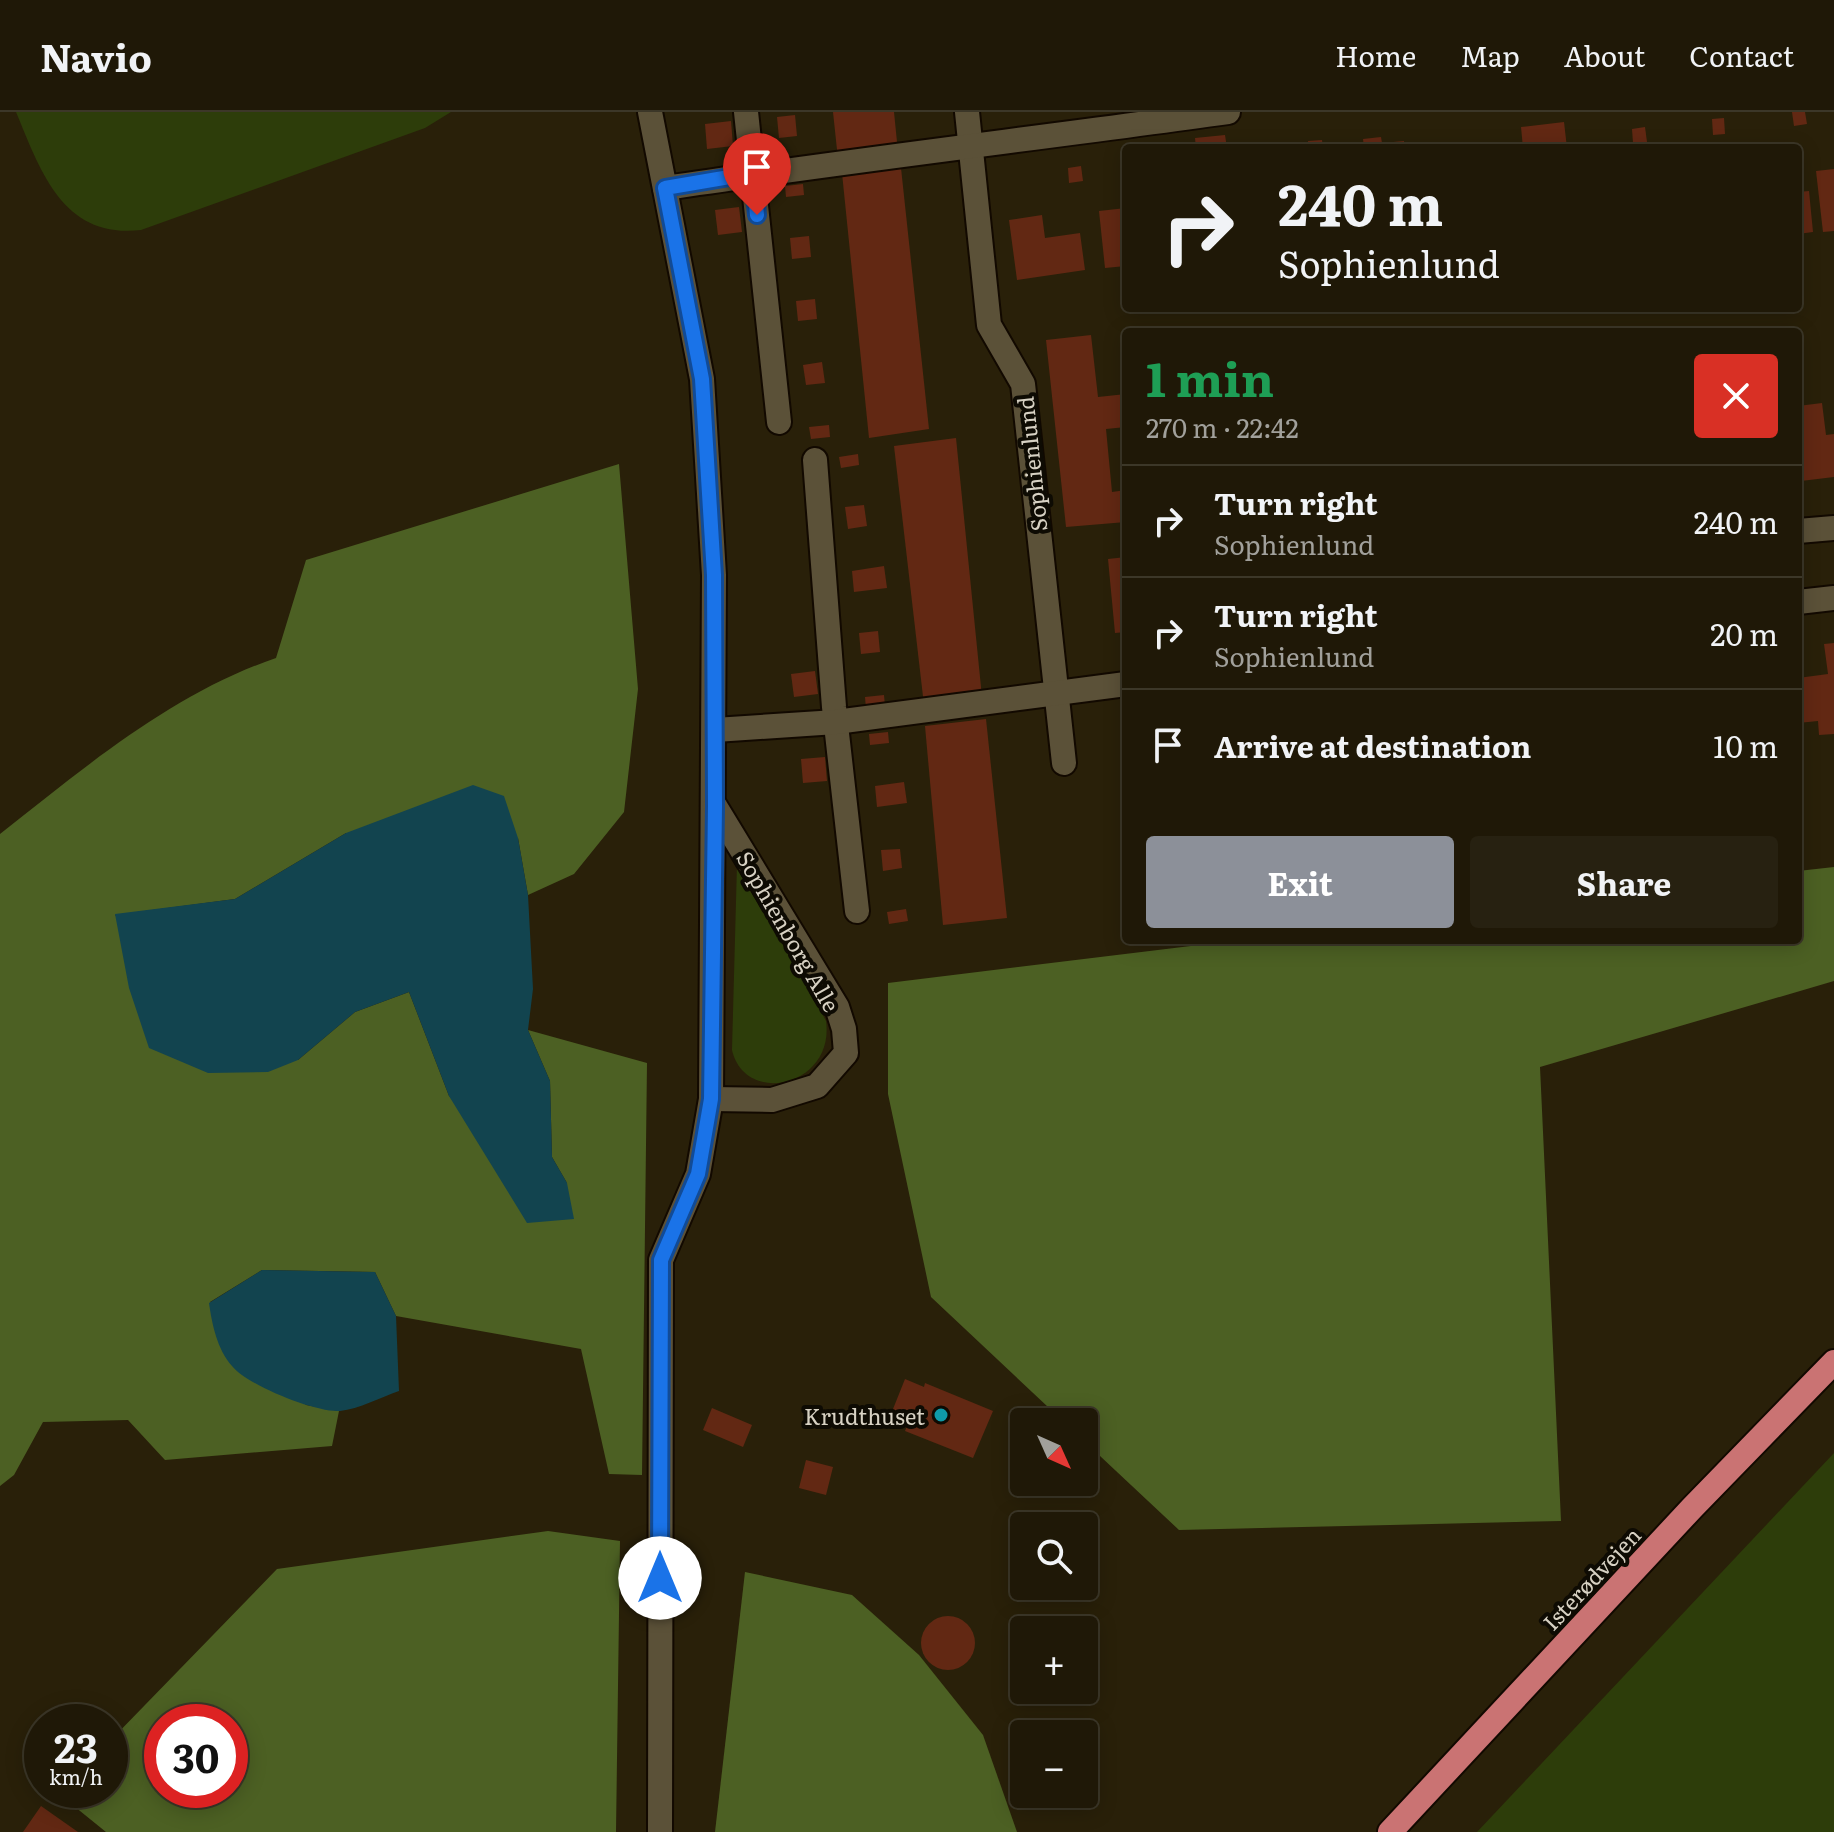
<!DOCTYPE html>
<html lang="en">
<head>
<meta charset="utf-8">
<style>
	body { margin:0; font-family:Literata,serif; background:#272111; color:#f1f3f6; height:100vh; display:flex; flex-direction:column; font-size:30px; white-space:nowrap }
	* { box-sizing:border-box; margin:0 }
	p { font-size:26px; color:#a1a09b }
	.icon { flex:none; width:44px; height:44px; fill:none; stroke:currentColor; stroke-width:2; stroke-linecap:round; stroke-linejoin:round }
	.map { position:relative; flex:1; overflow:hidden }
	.drawer { position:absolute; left:1122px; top:216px; width:680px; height:616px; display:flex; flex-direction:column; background:#1f1807; border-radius:8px; box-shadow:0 4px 20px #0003,0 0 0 2px #3c3728 }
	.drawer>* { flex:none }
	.guide { position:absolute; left:1122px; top:32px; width:680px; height:168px; border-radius:8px; box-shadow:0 4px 20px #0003,0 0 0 2px #3c3728; background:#1f1807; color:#f1f3f6; overflow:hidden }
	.needle { width:52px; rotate:135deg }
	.buttons { position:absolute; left:1010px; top:1296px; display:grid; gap:16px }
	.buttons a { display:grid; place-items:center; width:88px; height:88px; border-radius:8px; background:#1f1807; box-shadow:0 4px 20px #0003,0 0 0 2px #3c3728; font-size:40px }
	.speed { position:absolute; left:24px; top:1592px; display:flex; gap:16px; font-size:40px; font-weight:700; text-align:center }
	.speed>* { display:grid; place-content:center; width:104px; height:104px; border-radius:50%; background:#1f1807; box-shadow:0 4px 20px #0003,0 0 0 2px #3c3728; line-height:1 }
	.speed small { font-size:20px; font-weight:400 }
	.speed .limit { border:12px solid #d22; background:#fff; color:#111 }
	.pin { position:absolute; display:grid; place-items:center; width:68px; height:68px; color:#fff; margin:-82px -34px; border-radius:50% 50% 50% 0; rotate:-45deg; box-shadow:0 0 8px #0007 }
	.pin .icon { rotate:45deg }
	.me { position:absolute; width:88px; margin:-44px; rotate:0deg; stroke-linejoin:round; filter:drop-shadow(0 0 6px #0008) }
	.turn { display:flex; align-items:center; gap:28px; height:168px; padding:0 24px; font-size:36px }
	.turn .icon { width:104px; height:104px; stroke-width:2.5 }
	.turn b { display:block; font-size:56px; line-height:68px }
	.round { display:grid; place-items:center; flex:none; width:84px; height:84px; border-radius:8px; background:#272111 }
	.head { display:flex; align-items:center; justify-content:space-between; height:136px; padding:0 24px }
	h1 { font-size:48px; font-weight:700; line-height:60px; color:#1e9e55 }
	.action { display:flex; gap:16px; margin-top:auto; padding:16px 24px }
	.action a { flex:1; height:92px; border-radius:8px; background:#8c9099; color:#fff; font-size:32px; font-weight:700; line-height:92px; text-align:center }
	.action a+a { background:#272111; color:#f1f3f6 }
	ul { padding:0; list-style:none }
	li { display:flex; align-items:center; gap:24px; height:112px; padding:0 24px; border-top:2px solid #3c3728 }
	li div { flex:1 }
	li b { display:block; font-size:30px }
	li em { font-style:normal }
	header { display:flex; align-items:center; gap:48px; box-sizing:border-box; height:112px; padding:0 40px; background:#1f1807; border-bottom:2px solid #3c3728 }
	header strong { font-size:38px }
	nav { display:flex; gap:44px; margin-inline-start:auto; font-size:28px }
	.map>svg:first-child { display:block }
	.green { fill:#2d3d0a }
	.forest { fill:#4c6023; fill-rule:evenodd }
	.water { fill:#12444f }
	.building { fill:#622813 }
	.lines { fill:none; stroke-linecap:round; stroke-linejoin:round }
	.minor-casing { stroke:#120900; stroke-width:28 }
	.highway-casing { stroke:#120900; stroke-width:28 }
	.minor { stroke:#5b5138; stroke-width:24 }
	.highway { stroke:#ca7373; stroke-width:24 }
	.route-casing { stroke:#114b97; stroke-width:20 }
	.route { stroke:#1a73e8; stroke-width:14 }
	.culture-dot { fill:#0f9aa8; stroke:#0e0b03; stroke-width:3 }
	.labels { text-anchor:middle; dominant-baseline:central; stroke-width:8; stroke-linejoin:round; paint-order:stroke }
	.street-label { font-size:22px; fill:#d7d1c3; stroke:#0e0b03 }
	.poi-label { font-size:22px; fill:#d7d1c3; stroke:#0e0b03; text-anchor:end }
</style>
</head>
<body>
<header>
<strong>Navio</strong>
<nav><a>Home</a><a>Map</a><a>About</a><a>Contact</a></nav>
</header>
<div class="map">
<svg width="1834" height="1720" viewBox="0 0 1834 1720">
	<rect width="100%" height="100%" fill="#292009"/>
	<g class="green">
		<path d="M16 0H451L425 16 141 118C63 127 41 60 16 0Z"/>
		<path d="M743 752 826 909C835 974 745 995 732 938L737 753Z"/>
		<path d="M1834 1341V1720H1477Z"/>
	</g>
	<g class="forest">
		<path d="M619 352 638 577 624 700 574 762 528 783 518 726 346 721 235 787 115 803 298 948 355 900 409 880 449 984 567 1071 552 1045 550 969 528 918 647 951 642 1363 609 1362 581 1237 396 1204 375 1160 262 1158 210 1190 306 1293 339 1299 332 1334 165 1348 128 1308 43 1310 14 1363 0 1374V722C85 655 173 581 276 546L306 448Z"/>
		<path d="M1834 755V869L1540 955 1561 1409 1179 1418 1084 1329V1310H1064L931 1185 888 982V871L1240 828H1798V759Z"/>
		<path d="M548 1419 620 1429 616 1720H106L59 1682 62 1678H110V1629L277 1457ZM162 1610H230V1678H162Z"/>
		<path d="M745 1460 852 1483 919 1543 983 1623 1017 1720H715Z"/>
	</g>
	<g class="water">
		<path d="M473 673 504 684 518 726 528 783 533 877 528 918 550 969 552 1045 567 1071 574 1107 527 1111 449 984 409 880 355 900 298 948 268 960 208 961 149 936 129 876 115 802 235 787 346 721Z"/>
		<path d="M262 1158 375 1160 396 1204 399 1279C381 1285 359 1297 340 1299 316 1301 247 1273 232 1254 217 1237 212 1212 209 1191Z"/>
	</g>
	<g class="building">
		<path d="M833 0H894L898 40 838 47Z"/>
		<path d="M1792 0H1805L1807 12 1794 14Z"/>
		<path d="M795 3 797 24 779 26 777 5Z"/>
		<path d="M1724 6 1725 22 1713 23 1712 7Z"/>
		<path d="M731 9 733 34 707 37 705 12Z"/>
		<path d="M1564 10 1567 36H1523L1521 15Z"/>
		<path d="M1645 15 1647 30 1633 31 1632 17Z"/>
		<path d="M1225 23 1227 36H1196L1195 26Z"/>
		<path d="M1381 25 1382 31 1404 29V36H1364L1363 27Z"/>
		<path d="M1322 28 1323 36H1309L1308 29Z"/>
		<path d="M1081 54 1083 69 1069 71 1068 56Z"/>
		<path d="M901 56 929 317 869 326 842 61Z"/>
		<path d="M1834 57V119L1823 120 1816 59Z"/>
		<path d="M803 72 804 83 786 85 785 74Z"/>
		<path d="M1809 79 1813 120 1798 122V80Z"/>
		<path d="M739 95 742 120 718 123 715 98Z"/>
		<path d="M1126 96V154L1105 156 1099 99Z"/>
		<path d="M1042 103 1045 126 1080 121 1085 158 1017 168 1009 108Z"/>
		<path d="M809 124 811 145 792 147 790 126Z"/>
		<path d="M815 187 817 207 798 209 796 189Z"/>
		<path d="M1091 223 1098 285 1126 282V315L1106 317 1112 380 1126 378V410L1066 415 1046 228Z"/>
		<path d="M822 250 825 271 806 273 803 253Z"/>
		<path d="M1822 291 1826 323 1834 322V365L1801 369 1798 294Z"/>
		<path d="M829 313 830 325 811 327 809 315Z"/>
		<path d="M956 326 982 585 924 593 894 334Z"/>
		<path d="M858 342 859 353 841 356 839 345Z"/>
		<path d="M864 393 867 414 848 417 845 395Z"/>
		<path d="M1126 445V520L1115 521 1108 447Z"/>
		<path d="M884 454 887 476 854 480 852 459Z"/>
		<path d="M878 519 880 540 861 542 859 521Z"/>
		<path d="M1834 531V622L1819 623 1818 609 1798 611V566L1828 562 1824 532Z"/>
		<path d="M815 559 818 582 794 585 791 562Z"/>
		<path d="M884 583 885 594 866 597 865 585Z"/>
		<path d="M986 607 1007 806 943 813 925 614Z"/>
		<path d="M888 620 889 631 870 633 869 622Z"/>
		<path d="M825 645 827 669 803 671 801 647Z"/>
		<path d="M904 670 907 691 877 695 875 674Z"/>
		<path d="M900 737 902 756 883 759 881 738Z"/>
		<path d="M906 797 908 809 889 812 887 800Z"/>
		<path d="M905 1267 924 1275 925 1271 993 1299 973 1346 905 1319 907 1314 889 1307Z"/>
		<path d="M712 1296 752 1313 743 1335 703 1318Z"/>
		<path d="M806 1348 833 1355 826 1383 799 1376Z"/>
		<circle cx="948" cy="1531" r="27"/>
		<path d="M41 1694 78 1720H23Z"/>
	</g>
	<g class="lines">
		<g class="minor-casing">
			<g id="minor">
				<path d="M650 0 702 267 714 463 711 987 698 1062 661 1148 660 1720"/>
				<path d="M746 0 779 310"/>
				<path d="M967 0 989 213 1023 272 1064 651"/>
				<path d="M665 76C852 48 1040 26 1228 0"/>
				<path d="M815 348 834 595 857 799"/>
				<path d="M1798 419 1834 416"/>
				<path d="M1798 490 1834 486"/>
				<path d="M715 618 836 610 1126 572"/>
				<path d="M711 987 772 988 817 974 846 941 844 917 837 895 715 694"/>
			</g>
		</g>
		<g class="highway-casing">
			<path id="highway" d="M1390 1720 1692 1396 1834 1250"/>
		</g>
		<use href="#minor" class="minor"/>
		<use href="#highway" class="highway"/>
	</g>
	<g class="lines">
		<g class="route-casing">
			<path id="route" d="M660 1466 661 1148 698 1062 711 987 715 694 714 463 702 267 665 76 753 61 757 103"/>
		</g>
		<use href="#route" class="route"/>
	</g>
	<circle class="culture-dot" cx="941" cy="1303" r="8"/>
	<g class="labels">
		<g class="street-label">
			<text transform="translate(1031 352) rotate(-96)">Sophienlund</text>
			<text transform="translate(789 819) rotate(60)">Sophienborg Alle</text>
			<text transform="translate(1591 1466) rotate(-47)">Isterødvejen</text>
		</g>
		<g class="poi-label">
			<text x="925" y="1303">Krudthuset</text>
		</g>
	</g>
</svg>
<div class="buttons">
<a><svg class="needle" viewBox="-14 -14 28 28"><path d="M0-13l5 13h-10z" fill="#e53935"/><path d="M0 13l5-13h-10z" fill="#a1a09b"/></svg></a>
<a><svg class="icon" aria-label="search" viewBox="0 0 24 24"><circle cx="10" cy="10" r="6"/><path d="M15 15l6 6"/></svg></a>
<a>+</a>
<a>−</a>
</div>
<div class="speed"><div>23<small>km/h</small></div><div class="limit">30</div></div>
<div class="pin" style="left:757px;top:103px;background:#d93025"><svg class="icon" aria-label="arrive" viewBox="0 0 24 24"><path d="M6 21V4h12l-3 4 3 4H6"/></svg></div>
<svg class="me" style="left:660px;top:1466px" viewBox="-20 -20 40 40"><circle r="19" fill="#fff"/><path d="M0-13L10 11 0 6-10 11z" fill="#1a73e8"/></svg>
<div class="guide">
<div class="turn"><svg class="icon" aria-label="right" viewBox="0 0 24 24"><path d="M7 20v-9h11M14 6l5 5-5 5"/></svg><div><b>240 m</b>Sophienlund</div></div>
</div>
<section class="drawer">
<div class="head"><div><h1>1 min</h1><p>270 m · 22:42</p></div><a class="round" style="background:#d93025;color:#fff"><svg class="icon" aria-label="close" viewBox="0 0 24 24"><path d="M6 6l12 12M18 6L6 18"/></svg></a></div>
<ul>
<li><svg class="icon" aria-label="right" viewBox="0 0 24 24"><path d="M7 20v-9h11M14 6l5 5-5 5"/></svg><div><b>Turn right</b><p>Sophienlund</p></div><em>240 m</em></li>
<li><svg class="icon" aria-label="right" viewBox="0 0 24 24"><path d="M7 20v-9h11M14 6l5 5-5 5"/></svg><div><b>Turn right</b><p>Sophienlund</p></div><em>20 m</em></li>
<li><svg class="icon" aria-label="arrive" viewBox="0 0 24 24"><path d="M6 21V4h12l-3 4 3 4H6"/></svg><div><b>Arrive at destination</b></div><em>10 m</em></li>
</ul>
<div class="action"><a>Exit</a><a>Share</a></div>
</section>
</div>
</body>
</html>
